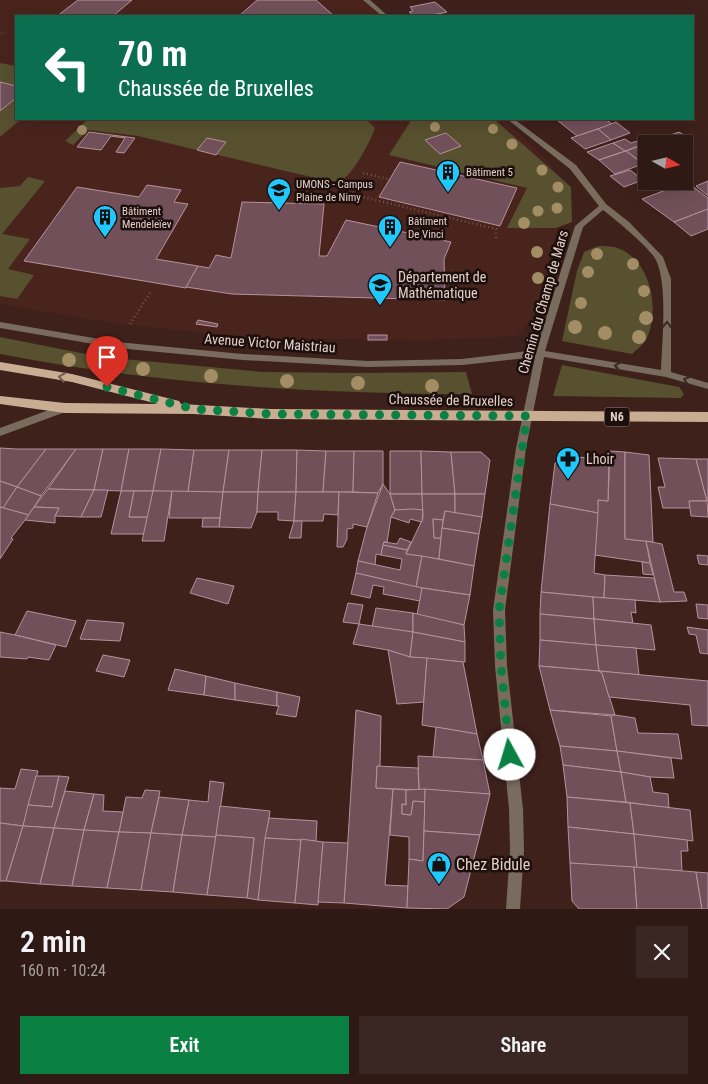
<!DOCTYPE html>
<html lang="en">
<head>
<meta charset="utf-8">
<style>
	body { margin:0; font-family:"Roboto Condensed",sans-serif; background:#3a2622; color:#f1f3f6; height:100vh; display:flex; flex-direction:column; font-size:19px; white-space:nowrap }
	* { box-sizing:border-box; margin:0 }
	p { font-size:16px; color:#a7a0a0 }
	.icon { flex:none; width:28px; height:28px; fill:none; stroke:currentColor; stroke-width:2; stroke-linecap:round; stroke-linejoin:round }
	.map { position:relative; height:909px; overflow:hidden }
	.details { display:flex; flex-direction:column; background:#2e1914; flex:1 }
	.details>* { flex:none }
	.top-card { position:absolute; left:15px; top:15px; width:679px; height:105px; border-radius:0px; box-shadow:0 5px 20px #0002,0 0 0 1px #493834; background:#0b6e4f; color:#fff; overflow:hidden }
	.needle { width:32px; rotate:98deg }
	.fabs { position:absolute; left:638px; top:135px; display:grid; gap:10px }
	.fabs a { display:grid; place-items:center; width:55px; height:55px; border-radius:0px; background:#2e1914; box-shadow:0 5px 20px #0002,0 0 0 1px #493834; font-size:25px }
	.pin { position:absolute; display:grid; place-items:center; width:42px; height:42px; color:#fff; margin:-51px -21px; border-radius:50% 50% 50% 0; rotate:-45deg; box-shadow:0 0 5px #0007 }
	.pin .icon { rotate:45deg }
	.me { position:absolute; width:55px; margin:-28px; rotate:354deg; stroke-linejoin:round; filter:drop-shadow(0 0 4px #0008) }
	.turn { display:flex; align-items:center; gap:18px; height:105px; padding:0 20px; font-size:22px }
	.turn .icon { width:65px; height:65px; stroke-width:2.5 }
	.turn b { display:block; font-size:35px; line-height:42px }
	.round { display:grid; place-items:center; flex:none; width:52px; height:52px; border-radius:0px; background:#3a2622 }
	.summary { display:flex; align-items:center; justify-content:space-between; height:85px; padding:0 20px }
	h1 { font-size:30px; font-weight:600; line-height:38px }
	.button { display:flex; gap:10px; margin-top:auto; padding:10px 20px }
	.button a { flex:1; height:58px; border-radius:0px; background:#0b8043; color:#fff; font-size:20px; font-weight:600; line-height:58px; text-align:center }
	.button a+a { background:#3a2622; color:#f1f3f6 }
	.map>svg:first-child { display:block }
	.built { fill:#49241d }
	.green { fill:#57512f }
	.building { fill:#71505a; stroke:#b7919c }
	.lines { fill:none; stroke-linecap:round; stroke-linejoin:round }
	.path-far1 { stroke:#705650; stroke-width:2; stroke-dasharray:0.5 2.5; stroke-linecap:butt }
	.path { stroke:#705650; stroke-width:2.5; stroke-dasharray:1 3; stroke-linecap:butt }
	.street { fill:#796c5f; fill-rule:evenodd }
	.primary { fill:#c9ad92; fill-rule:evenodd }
	.tree { fill:#a28d65 }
	.oneway { stroke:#382b25 }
	.oneway2 { stroke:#725e4f }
	.route { stroke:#0b8043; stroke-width:9; stroke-dasharray:0 16.2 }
	.labels { text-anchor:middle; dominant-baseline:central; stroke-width:5; stroke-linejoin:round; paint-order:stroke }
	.far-poi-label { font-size:11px; fill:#e3cfca; stroke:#1c0f0c; text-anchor:start }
	.shield { fill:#1c0f0c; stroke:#a79591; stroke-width:1 }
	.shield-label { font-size:12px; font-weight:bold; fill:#e3cfca }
	.poi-label { font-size:14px; fill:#e3cfca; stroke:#1c0f0c; text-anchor:start }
	.street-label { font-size:14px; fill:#e3cfca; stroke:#1c0f0c }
	.near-poi-label { font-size:16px; fill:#e3cfca; stroke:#1c0f0c; text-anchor:start }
</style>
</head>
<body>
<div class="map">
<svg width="708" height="909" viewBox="0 0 708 909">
	<rect width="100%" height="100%" fill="#3e211b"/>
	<path class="built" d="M0 0H366L385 16H16V119H503L550 163 562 189 556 233 534 317 517 336 426 340 250 338 113 323 0 304Z"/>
	<g class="green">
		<path d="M0 63 16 66V86L0 82Z"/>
		<path d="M16 98V119H21L0 137V111Z"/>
		<path d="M88 119H366L375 128C371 140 352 177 340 181 336 182 329 181 324 180L138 136 88 130 73 145 65 141Z"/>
		<path d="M408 119H494L571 187 572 222 556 228H507L527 188 389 155 410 122Z"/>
		<path d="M28 177 45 181 2 234 30 239 8 269 34 275 17 299 0 296V188L20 186Z"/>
		<path d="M598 246C603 246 609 246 614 247 651 257 661 310 646 340 643 345 636 350 632 354L562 341 577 271 584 252Z"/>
		<path d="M0 337 101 357 263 372 354 373 466 372 472 394C314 394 155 384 0 354Z"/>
		<path d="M562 365 679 387 684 394 681 398 553 396Z"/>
	</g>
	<g class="building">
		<path d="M78 0H132L113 16H57Z"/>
		<path d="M257 0H316L334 16H239Z"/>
		<path d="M435 2 447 12 428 16H414L409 12 413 11 410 7Z"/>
		<path d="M0 82 16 86V98L0 111Z"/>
		<path d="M561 119H605L612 124 577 136 557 120Z"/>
		<path d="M616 122 630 133 611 140 598 129Z"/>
		<path d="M598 129 611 140 585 149 571 138Z"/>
		<path d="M89 132 135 138 124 153 116 152 125 138 111 136 101 150 77 147Z"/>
		<path d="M679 132 685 136 667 144H646V159L640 161 626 151Z"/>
		<path d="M446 133 461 146 440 154 425 140Z"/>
		<path d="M207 138 226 142 216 155 197 150Z"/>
		<path d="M625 139 631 143 644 139 649 142 625 151 613 143Z"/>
		<path d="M613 143 625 151 599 160 587 152Z"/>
		<path d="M626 151 643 164 615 174 599 160Z"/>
		<path d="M400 162 517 188 500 226 379 197Z"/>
		<path d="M630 170 643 180 624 187 610 176Z"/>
		<path d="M708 181V196L696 186Z"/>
		<path d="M687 182 708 198V209L674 222 642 199Z"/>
		<path d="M147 185 181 190 174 202 188 204 156 259 198 266 186 288 24 261 77 187 139 197Z"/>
		<path d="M242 202 324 204 319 256H327L346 220 451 242 444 259 445 300 232 294 186 287 198 266 209 268 216 255 231 258Z"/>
		<path d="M708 209V229L691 236 674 222Z"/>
		<path d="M198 320 218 324 217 327 196 324Z"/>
		<rect x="368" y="335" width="19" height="5"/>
		<path d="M0 448 17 449H46L17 487 0 481Z"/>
		<path d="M46 449H76L41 496 17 487Z"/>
		<path d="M76 449H103L94 490 48 489Z"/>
		<path d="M103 449H129L121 491 94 490Z"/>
		<path d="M129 449H161L153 491H121Z"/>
		<path d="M161 449 194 450 188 492 153 491Z"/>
		<path d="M194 450H229L223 492H188Z"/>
		<path d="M229 450H262L258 492H223Z"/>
		<path d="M262 450H297L296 492H258Z"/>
		<path d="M297 450 326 451 323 492H296Z"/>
		<path d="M326 451H354L353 492H323Z"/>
		<path d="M354 451H383V484L378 493 353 492Z"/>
		<path d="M390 451H421L422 494H390Z"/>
		<path d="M421 451 451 452 455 494H422Z"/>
		<path d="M610 451 625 452V539L646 541 650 563 595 555 598 500 608 501Z"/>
		<path d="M451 452H481L490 460 485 494H455Z"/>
		<path d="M625 452 649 455 653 542 625 539Z"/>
		<path d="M565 457 609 458 608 501 598 500V513L550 504 555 463Z"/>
		<path d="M658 458 696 459 707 501H689L691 508H663L658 487H665Z"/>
		<path d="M696 459H708V501H707Z"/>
		<path d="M0 481 17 487 3 508 0 507Z"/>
		<path d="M383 484 390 494 395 510 391 517 387 542H384L381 555 376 554 375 565 358 561 367 527Z"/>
		<path d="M17 487 41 496 29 515 3 508Z"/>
		<path d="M48 489 94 490 81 517 55 516 59 508 34 507Z"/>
		<path d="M94 490H108L101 517H81Z"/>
		<path d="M121 491H134L129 517H148L144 534H111Z"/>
		<path d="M134 491H153L148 517H129Z"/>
		<path d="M153 491H172L164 541H142Z"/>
		<path d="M172 491 223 492 220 518H169Z"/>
		<path d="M223 492H258L257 512 251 528 219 527Z"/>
		<path d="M258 492H296L294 521 278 520V512H257Z"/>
		<path d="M296 492H339L338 515 324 514 323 521H294Z"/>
		<path d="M339 492 378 493 367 527 353 524V528L347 529V539L343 547H337Z"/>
		<path d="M390 494H422L423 510H395Z"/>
		<path d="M422 494H455V513L445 511 443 520 433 519 434 538H441L439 559 406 554 423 518Z"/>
		<path d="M455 494H485L482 517 455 513Z"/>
		<path d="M689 501H707L708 517 691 516Z"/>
		<path d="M550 504 598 513 594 573 605 575 604 598 541 592Z"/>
		<path d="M0 507 29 515 11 538 13 539 0 559Z"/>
		<path d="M34 507 59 508 55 516V523L25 520Z"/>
		<path d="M412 509 423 510 422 522 410 519 409 523 391 517 395 510Z"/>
		<path d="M445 511 482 517 479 534 442 528Z"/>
		<path d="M203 518H220L219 527H202Z"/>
		<path d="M433 519 443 520 441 538H434Z"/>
		<path d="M294 521H302L301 538H289Z"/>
		<path d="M442 528 479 534 474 566 439 559Z"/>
		<path d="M400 538 411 542 407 550 383 545 384 542 397 544Z"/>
		<path d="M646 541 662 544 674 592H684L687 601 660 602Z"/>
		<path d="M383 545 407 550 406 554 422 556 416 587 356 573 358 561 400 570 402 559 381 555Z"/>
		<path d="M697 555 708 556V565L699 564Z"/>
		<path d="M422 556 474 566 470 595 416 587Z"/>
		<path d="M642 562 650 563 653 575 643 574Z"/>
		<path d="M356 573 422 588 420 601 383 594 384 587 373 585 370 598 351 594Z"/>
		<path d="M605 575 654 578 660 602 604 598Z"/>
		<path d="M197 578 234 586 228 604 190 593Z"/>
		<path d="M422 588 470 595 464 625 417 615Z"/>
		<path d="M541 592 593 597 594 619 540 614Z"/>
		<path d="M593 597 635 600 636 613 631 612 633 623 594 619Z"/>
		<path d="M348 603 363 605 359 624 343 622Z"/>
		<path d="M696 604 708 605V619L698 618Z"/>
		<path d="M376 608 413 613V632L372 627Z"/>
		<path d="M27 611 76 621 66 647 15 635Z"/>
		<path d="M413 613 464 625 465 642 413 632Z"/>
		<path d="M540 614 594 619 596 645 540 640Z"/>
		<path d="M594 619 651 625 655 650 596 645Z"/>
		<path d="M87 620 124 623 120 641 80 639Z"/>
		<path d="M359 624 413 632 410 657 388 650 353 644Z"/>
		<path d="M687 627 708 630V654L700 653 696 635 689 634Z"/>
		<path d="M0 632 15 635 56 645 49 660 28 657 27 659 0 657Z"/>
		<path d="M413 632 465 642V662L410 657Z"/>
		<path d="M540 640 596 645 599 671 539 666Z"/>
		<path d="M596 645 636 648 639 675 599 671Z"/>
		<path d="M388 650 410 657 427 658 424 702 397 704Z"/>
		<path d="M103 655 130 660 124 677 96 671Z"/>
		<path d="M427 658 463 662 477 734 422 725Z"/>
		<path d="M539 666 599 671 602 673 615 715 550 710Z"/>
		<path d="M175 669 206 676 204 695 168 690Z"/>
		<path d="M599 671 708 681V726L692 725 690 705 609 697 602 673Z"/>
		<path d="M206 676 235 683V700L204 695Z"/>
		<path d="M235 683 277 692V706L235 700Z"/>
		<path d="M277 692 300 697 296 717 276 714 279 706H277Z"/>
		<path d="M356 710 381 716 380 766H377L376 788 393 789 385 885 408 886 407 908 344 903Z"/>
		<path d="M550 710 611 716 617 751 560 746Z"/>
		<path d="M615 715 635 718 638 733 678 734 682 759 617 751 611 716Z"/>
		<path d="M436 727 477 734 483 760 433 757Z"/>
		<path d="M560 746 617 751 621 772 563 765Z"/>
		<path d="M617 751 671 758 674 778 650 777 621 772Z"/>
		<path d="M418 756 483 760 490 794 419 790Z"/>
		<path d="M563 765 621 772 626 802 567 797Z"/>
		<path d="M377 766 418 768 419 790 376 788Z"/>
		<path d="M21 769 38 771 23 826 0 823V788L15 789Z"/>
		<path d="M621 772 650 777 653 792 668 794 669 808 626 802Z"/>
		<path d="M36 776H59L52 807 28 805Z"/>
		<path d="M59 776 69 777 54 828 23 826 28 805 52 807Z"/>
		<path d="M210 781 224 783 216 837 182 835 189 800 208 802Z"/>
		<path d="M393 789 406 790V805L402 804V814L411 815 413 801 425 802 423 861 409 859V837L390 835Z"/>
		<path d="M425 789V802L413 801 411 815 402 814V804L406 805V790Z"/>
		<path d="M425 789 490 794 480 835 424 831Z"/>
		<path d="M145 790 160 791 151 833 119 832 126 797 142 798Z"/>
		<path d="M65 791 94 794 84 830 54 828Z"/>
		<path d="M94 794 104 795 103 811 123 812 119 832 84 830Z"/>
		<path d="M159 797 189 800 182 835 151 833Z"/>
		<path d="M567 797 630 803 634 834 568 827Z"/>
		<path d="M630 803 690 810 693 841 634 834Z"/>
		<path d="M220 806 270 811 258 900 247 898 254 838 216 835Z"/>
		<path d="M269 818 317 821 316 841 265 838Z"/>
		<path d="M0 823 23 826 6 881H0Z"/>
		<path d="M23 826 54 828 40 884 6 881Z"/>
		<path d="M568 827 634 834 637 868 570 863Z"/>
		<path d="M54 828 84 830 72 886 40 884Z"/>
		<path d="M84 830 119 832 107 888 72 886Z"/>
		<path d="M424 831 480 835 464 897 447 909 407 908 409 859 423 861Z"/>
		<path d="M119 832 151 833 141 890 107 888Z"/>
		<path d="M151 833 182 835 173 892 141 890Z"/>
		<path d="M634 834 687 840 688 851H681L682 871 637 868Z"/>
		<path d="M182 835 216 837 207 895 173 892Z"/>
		<path d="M216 835 254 838 247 898 207 895Z"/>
		<path d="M265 838 301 840 295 903 258 900Z"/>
		<path d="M301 839 323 842 318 905 295 903Z"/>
		<path d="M323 842 348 843 344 903 318 902Z"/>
		<path d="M570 863 634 867 637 909H579L572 901Z"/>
		<path d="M634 867 696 872 702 909H637Z"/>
		<path d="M696 872 708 873V909H702Z"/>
	</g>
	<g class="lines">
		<path class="path-far1" d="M0 34 8 31"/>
		<g class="path">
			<path d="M363 173 389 179"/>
			<path d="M346 188 359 196 496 229V240"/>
			<path d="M130 324 150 293"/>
		</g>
		<g class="street">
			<path d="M363 0H370L388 16H382Z"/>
			<path d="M507 119H514L576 165 606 204 629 222 663 257 671 279V372L708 383V389L666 377 544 357 526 448 505 610 507 666 523 809 524 850 520 909H506L510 850 509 809 495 666 493 610 516 448 535 357 462 365 368 367 243 360 117 348 0 328V322L117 342 243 354 368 361 462 359 536 350 575 226 599 206 570 169ZM603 210C616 220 649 247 656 260 668 285 662 341 661 370L545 351 583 227Z"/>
			<path d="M65 404 68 405 70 408 68 411 0 436V428Z"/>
		</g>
		<path class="primary" d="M0 362 72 374 175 400 179 401 181 404 270 409 708 412V422L270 419 194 414 65 413 0 404V396L65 403 158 404 72 382 0 370Z"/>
	</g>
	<g class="tree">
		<circle cx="435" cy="127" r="5"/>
		<circle cx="493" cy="129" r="5"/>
		<circle cx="82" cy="130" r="5"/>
		<circle cx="512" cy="144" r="5.5"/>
		<circle cx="542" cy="170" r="5.5"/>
		<circle cx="558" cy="187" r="5.5"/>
		<circle cx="557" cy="208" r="5.5"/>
		<circle cx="538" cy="211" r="5.5"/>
		<circle cx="524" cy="223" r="6"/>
		<circle cx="537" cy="252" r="6"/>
		<circle cx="597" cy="254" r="6"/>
		<circle cx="633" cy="264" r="6"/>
		<circle cx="588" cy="272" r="6"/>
		<circle cx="538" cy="278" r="6"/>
		<circle cx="644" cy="291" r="6"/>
		<circle cx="581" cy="303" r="6"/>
		<circle cx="646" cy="318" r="7"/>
		<circle cx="575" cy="327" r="7"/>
		<circle cx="605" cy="333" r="7"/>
		<circle cx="639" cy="337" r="7"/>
		<circle cx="69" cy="360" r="7"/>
		<circle cx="143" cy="369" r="7"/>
		<circle cx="211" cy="376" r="7"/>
		<circle cx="287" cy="381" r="7"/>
		<circle cx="358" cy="383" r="7"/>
		<circle cx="432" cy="386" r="7"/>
	</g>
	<defs><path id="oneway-chevron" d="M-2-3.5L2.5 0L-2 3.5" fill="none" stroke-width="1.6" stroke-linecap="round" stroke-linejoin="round" transform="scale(1.25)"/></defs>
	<g class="oneway">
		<use href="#oneway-chevron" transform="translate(667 325) rotate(-89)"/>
		<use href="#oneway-chevron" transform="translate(618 366) rotate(-170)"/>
		<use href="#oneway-chevron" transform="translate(687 380) rotate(-163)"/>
	</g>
	<use class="oneway2" href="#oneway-chevron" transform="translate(62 377) rotate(-171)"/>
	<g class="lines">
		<path class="route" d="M107 387 194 409 270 414 527 416 499 610 501 666 510 755"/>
	</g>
	<defs>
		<g id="building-pin" transform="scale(1.25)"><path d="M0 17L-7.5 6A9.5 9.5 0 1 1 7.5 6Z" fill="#20c9fd" stroke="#1c0f0c"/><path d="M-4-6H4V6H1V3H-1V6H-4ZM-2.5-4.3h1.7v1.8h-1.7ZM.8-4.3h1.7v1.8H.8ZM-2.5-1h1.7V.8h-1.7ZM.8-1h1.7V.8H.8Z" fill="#111"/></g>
		<g id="university-pin" transform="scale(1.25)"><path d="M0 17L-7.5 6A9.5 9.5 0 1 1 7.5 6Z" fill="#20c9fd" stroke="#1c0f0c"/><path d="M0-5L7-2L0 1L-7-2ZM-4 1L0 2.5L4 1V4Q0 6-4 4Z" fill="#111"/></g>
		<g id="pharmacy-pin" transform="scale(1.25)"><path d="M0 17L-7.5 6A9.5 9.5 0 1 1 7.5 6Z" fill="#20c9fd" stroke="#1c0f0c"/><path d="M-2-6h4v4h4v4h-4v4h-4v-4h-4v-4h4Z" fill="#111"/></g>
		<g id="shop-pin" transform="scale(1.25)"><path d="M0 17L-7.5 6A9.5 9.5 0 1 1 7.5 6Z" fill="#20c9fd" stroke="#1c0f0c"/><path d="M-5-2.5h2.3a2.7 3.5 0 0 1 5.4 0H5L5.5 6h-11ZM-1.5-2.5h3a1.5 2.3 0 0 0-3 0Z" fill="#111"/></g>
	</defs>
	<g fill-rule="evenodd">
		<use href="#building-pin" x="448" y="172"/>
		<use href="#university-pin" x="279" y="190"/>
		<use href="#building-pin" x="105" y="217"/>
		<use href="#building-pin" x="390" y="227"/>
		<use href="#university-pin" x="380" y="285"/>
		<use href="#pharmacy-pin" x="568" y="459"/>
		<use href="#shop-pin" x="439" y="864"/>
	</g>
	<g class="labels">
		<g class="far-poi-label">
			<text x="466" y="172">Bâtiment 5</text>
			<text x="296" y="184">UMONS - Campus<tspan x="296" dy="13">Plaine de Nimy</tspan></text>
			<text x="122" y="211">Bâtiment<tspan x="122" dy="13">Mendeleïev</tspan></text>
			<text x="408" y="221">Bâtiment<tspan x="408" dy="13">De Vinci</tspan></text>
		</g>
		<rect class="shield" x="604.5" y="407.5" width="25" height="19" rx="4"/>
		<g class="shield-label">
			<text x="617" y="417">N6</text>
		</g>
		<g class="poi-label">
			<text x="398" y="277">Département de<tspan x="398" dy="16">Mathématique</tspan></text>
			<text x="586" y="459">Lhoir</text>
		</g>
		<g class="street-label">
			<text transform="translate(543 302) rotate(-74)">Chemin du Champ de Mars</text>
			<text transform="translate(270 343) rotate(4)">Avenue Victor Maistriau</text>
			<text transform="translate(451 400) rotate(1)">Chaussée de Bruxelles</text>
		</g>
		<g class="near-poi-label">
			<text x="456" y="864">Chez Bidule</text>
		</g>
	</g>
</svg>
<div class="fabs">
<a><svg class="needle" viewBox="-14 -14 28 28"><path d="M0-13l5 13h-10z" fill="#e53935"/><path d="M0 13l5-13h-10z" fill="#a7a0a0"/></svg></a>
</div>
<div class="pin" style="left:107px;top:387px;background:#d93025"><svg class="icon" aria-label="arrive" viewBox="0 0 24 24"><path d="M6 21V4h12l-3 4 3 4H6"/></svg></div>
<svg class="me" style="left:510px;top:755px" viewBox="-20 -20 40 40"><circle r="19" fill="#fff"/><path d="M0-13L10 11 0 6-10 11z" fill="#0b8043"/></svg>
<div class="top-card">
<div class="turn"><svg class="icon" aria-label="left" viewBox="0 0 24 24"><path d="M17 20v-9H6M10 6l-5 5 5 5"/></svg><div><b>70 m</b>Chaussée de Bruxelles</div></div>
</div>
</div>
<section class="details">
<div class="summary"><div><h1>2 min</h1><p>160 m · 10:24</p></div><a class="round"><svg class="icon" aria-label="close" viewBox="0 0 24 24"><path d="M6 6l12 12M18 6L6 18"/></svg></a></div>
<div class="button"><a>Exit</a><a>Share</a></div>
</section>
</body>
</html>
